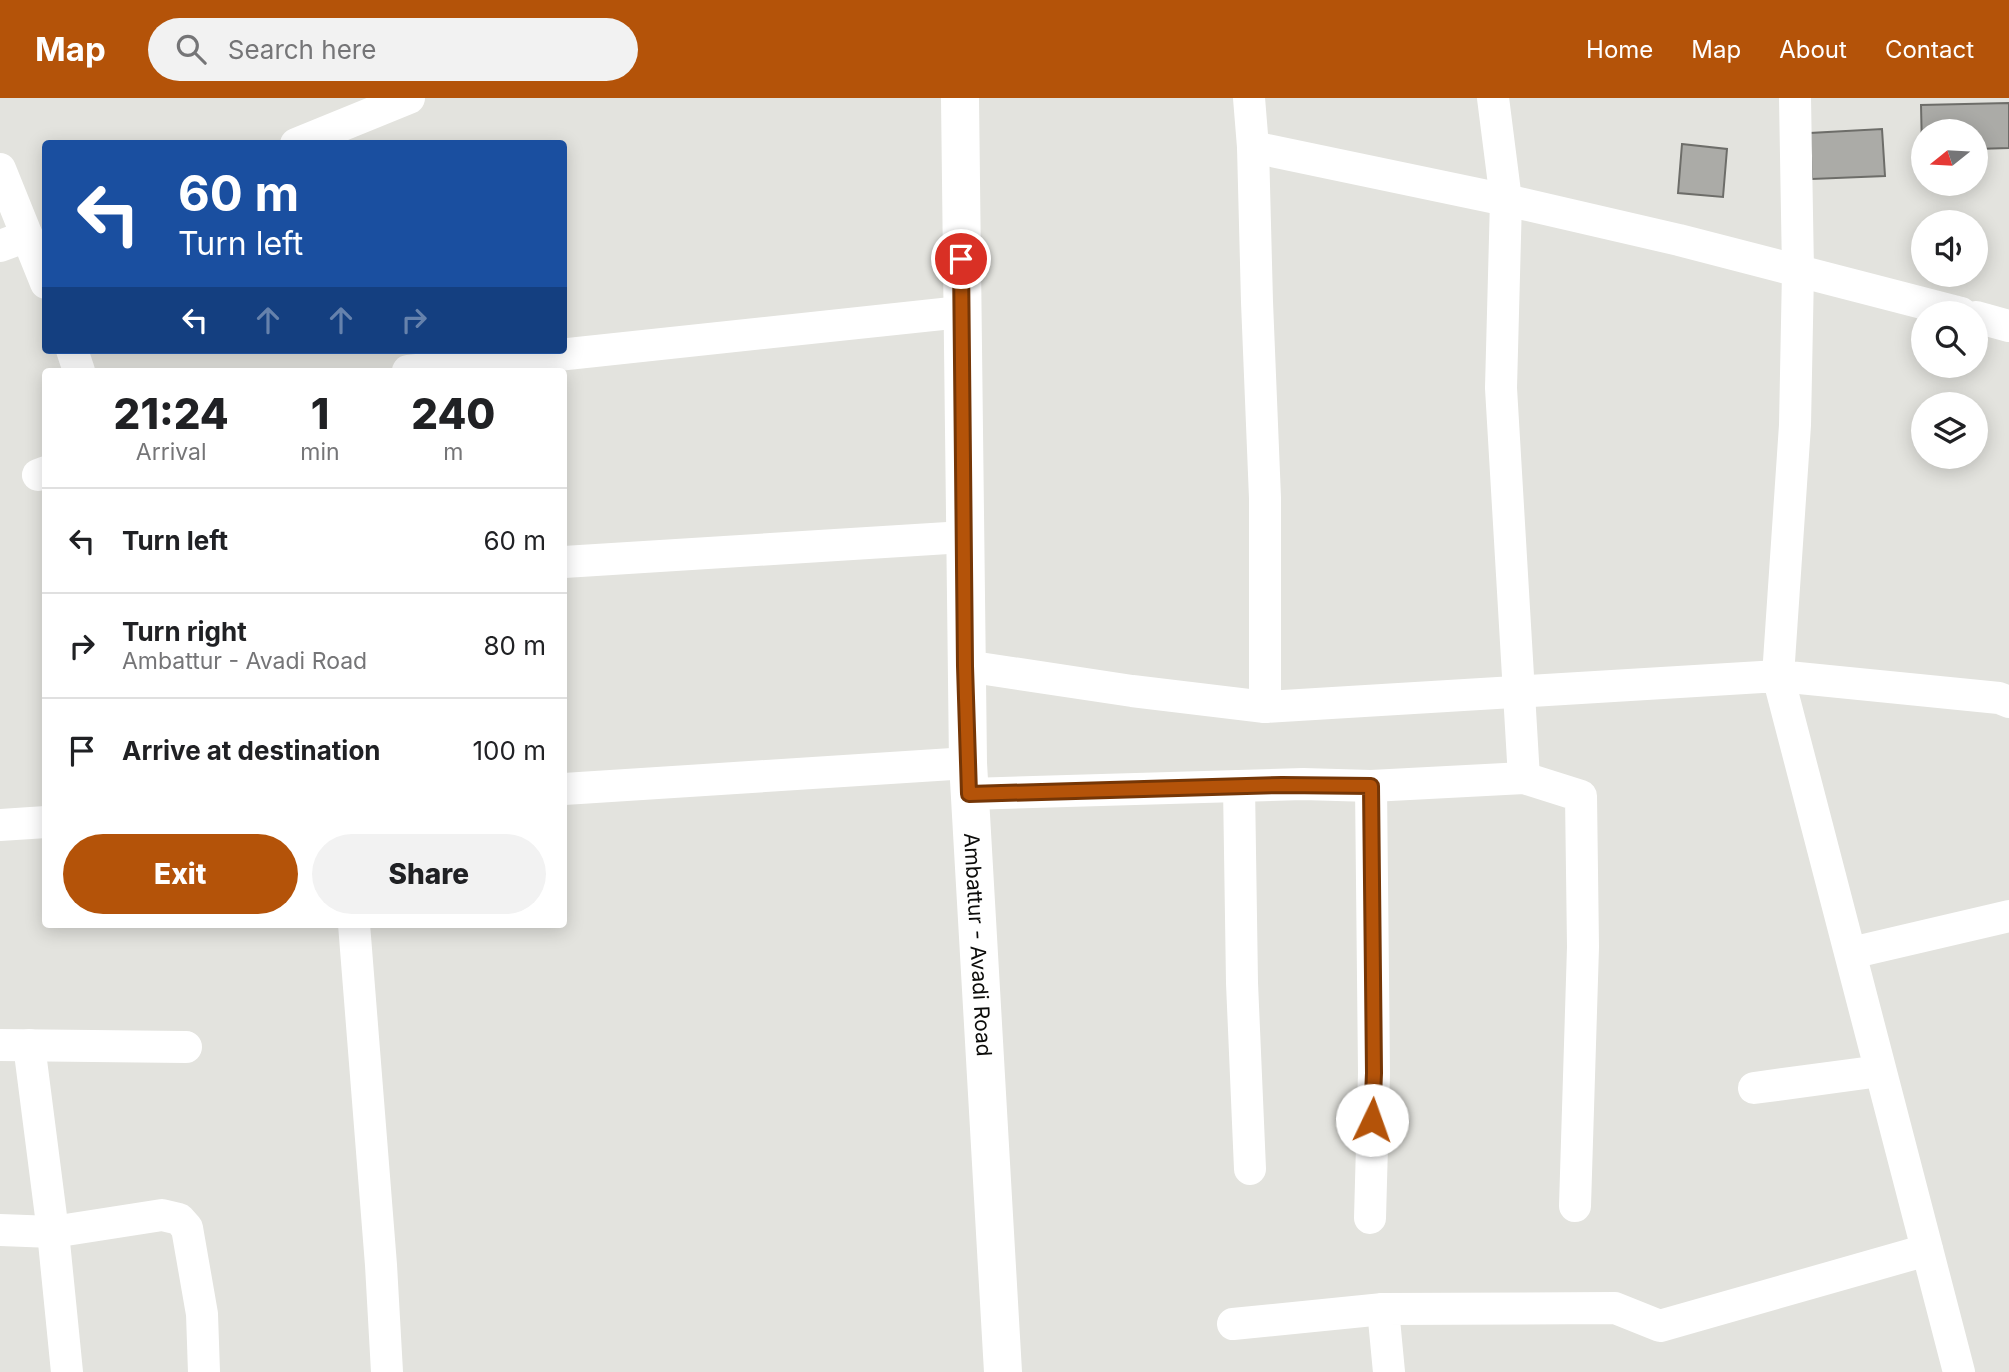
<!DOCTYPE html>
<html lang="en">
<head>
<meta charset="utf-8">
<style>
	body { margin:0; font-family:Inter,sans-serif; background:#f2f2f2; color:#202124; height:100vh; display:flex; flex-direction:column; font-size:26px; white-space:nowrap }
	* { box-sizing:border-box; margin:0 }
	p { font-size:23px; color:#757577 }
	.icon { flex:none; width:38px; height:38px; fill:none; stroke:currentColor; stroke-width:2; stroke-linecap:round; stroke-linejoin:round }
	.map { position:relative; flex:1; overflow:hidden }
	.details { position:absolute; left:42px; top:270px; width:525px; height:560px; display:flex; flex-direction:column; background:#fff; border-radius:7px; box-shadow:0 4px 18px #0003 }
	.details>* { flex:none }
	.banner { position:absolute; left:42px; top:42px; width:525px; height:214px; border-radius:7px; box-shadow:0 4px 18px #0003; background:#1a4fa0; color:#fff; overflow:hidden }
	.needle { width:46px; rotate:252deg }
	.tools { position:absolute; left:1911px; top:21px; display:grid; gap:14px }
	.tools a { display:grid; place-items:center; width:77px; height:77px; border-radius:50%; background:#fff; box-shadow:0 4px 18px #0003; font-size:35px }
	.pin { position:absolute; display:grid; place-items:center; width:60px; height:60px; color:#fff; margin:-30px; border:4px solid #fff; border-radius:50%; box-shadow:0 2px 7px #0007 }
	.me { position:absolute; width:77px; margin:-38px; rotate:3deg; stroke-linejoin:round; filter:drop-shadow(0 0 5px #0008) }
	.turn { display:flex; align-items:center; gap:24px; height:147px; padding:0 21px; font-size:32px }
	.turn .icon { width:91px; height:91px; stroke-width:2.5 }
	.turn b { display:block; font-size:49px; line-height:60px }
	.lanes { display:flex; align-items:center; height:66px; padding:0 21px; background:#0003; justify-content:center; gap:35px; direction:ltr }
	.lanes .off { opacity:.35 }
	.eta { display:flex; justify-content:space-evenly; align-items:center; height:119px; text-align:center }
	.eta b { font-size:42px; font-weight:800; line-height:49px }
	.primary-button { display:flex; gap:14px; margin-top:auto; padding:14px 21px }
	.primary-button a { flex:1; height:80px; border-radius:42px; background:#b45309; color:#fff; font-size:28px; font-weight:800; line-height:80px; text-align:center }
	.primary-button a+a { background:#f2f2f2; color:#202124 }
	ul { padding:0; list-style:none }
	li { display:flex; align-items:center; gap:21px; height:105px; padding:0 21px; border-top:2px solid #e0e0e0 }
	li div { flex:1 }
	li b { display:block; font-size:26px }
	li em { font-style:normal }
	header { display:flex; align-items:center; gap:42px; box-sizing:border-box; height:98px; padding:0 35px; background:#b45309; color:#fff }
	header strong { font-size:33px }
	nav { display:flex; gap:38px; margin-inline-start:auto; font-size:24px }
	.search { width:490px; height:63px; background:#f2f2f2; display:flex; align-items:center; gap:18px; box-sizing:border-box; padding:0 24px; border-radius:38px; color:#757577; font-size:26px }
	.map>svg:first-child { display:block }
	.building { fill:#ababa7; stroke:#6d6d69; stroke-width:2 }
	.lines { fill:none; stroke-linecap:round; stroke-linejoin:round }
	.minor { stroke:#fff; stroke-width:32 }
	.tertiary { stroke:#fff; stroke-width:38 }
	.route-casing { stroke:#753606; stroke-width:18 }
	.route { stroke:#b45309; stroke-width:12 }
	.labels { text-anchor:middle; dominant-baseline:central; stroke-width:5; stroke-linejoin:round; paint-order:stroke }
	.street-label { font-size:21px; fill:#0c0c0a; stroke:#fffffe }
</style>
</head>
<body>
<header>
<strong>Map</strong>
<div class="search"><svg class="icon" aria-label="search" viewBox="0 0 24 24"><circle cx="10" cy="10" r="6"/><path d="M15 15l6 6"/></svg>Search here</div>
<nav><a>Home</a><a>Map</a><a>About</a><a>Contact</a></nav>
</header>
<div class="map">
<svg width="2009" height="1274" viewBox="0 0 2009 1274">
	<rect width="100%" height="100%" fill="#e3e3de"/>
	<g class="building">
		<path d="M2009 5V50L1976 51V33H1923L1922 52 1921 7Z"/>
		<path d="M1882 31 1885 78 1812 81 1810 35Z"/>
		<path d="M1682 46 1727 51 1723 99 1678 95Z"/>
	</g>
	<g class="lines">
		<g class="minor">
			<path d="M1249 0 1253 49"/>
			<path d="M1493 0 1506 102 1501 290 1524 680"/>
			<path d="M1795 0 1798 173 1795 327 1778 578 1999 600 2009 604"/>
			<path d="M296 46 409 0"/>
			<path d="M0 71 46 185"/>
			<path d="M0 148 27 138"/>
			<path d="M1976 219 2009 228"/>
			<path d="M72 252 79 273"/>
			<path d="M408 273 961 214"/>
			<path d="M38 377 46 374"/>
			<path d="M564 464 964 439"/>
			<path d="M966 568 1132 593 1265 609 1778 578 1959 1274"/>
			<path d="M1265 609V400L1257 204 1253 49 1506 102 1679 142 1961 215"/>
			<path d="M1239 688 1242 885 1250 1071"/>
			<path d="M564 691 968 665"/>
			<path d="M969 696 1303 686 1371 688 1524 680 1581 698 1583 849 1575 1108"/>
			<path d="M0 727 46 724"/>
			<path d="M354 826 381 1167 387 1274"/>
			<path d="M1851 855 2009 818"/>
			<path d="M0 947 186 949"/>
			<path d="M29 947 53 1134 67 1274"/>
			<path d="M1754 990 1880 973"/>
			<path d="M1370 1120 1374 975 1371 688"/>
			<path d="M0 1132 53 1134 162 1117 179 1121 187 1130 202 1216 204 1274"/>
			<path d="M1233 1226 1383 1211"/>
			<path d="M1389 1274 1383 1211 1615 1210 1660 1228 1927 1152"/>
		</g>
		<path class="tertiary" id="s1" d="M960 0 968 665 1003 1274"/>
	</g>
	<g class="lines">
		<g class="route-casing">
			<path id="route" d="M961 161 965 568 969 696 1282 687 1371 688 1374 975 1372 1022"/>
		</g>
		<use href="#route" class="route"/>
	</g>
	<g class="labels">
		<g class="street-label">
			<text stroke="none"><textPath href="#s1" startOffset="847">Ambattur - Avadi Road</textPath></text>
		</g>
	</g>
</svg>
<div class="tools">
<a><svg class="needle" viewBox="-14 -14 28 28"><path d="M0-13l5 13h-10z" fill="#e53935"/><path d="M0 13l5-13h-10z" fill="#757577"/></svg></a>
<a><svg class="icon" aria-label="sound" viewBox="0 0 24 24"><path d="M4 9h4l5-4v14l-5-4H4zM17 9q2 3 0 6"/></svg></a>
<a><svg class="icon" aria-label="search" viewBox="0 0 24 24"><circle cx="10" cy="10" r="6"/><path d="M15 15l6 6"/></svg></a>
<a><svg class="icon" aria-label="layers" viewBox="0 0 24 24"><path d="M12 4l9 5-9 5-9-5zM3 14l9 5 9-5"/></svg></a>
</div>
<div class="pin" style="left:961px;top:161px;background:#d93025"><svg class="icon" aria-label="arrive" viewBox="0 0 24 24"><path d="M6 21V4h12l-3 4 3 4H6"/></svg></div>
<svg class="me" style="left:1372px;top:1022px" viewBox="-20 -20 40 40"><circle r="19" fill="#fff"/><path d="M0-13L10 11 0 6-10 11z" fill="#b45309"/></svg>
<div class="banner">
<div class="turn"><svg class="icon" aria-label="left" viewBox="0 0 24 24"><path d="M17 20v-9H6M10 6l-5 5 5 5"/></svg><div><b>60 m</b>Turn left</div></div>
<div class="lanes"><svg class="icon" aria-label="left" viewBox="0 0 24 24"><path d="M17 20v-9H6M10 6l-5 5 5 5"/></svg><svg class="icon off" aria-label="ahead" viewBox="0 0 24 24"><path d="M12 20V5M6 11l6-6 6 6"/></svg><svg class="icon off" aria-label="ahead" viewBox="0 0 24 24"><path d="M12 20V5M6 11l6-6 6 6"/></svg><svg class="icon off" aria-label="right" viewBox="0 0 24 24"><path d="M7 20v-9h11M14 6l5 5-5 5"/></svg></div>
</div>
<section class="details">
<div class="eta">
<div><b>21:24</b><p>Arrival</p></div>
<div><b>1</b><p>min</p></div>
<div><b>240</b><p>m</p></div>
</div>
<ul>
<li><svg class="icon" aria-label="left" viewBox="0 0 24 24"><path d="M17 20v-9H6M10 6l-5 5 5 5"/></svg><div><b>Turn left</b></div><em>60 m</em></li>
<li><svg class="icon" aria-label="right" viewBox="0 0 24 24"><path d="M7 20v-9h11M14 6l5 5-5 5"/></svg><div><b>Turn right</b><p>Ambattur - Avadi Road</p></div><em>80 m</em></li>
<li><svg class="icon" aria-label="arrive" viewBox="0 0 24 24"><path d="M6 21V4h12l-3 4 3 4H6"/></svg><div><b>Arrive at destination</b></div><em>100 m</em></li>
</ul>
<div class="primary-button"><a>Exit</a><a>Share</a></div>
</section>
</div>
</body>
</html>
